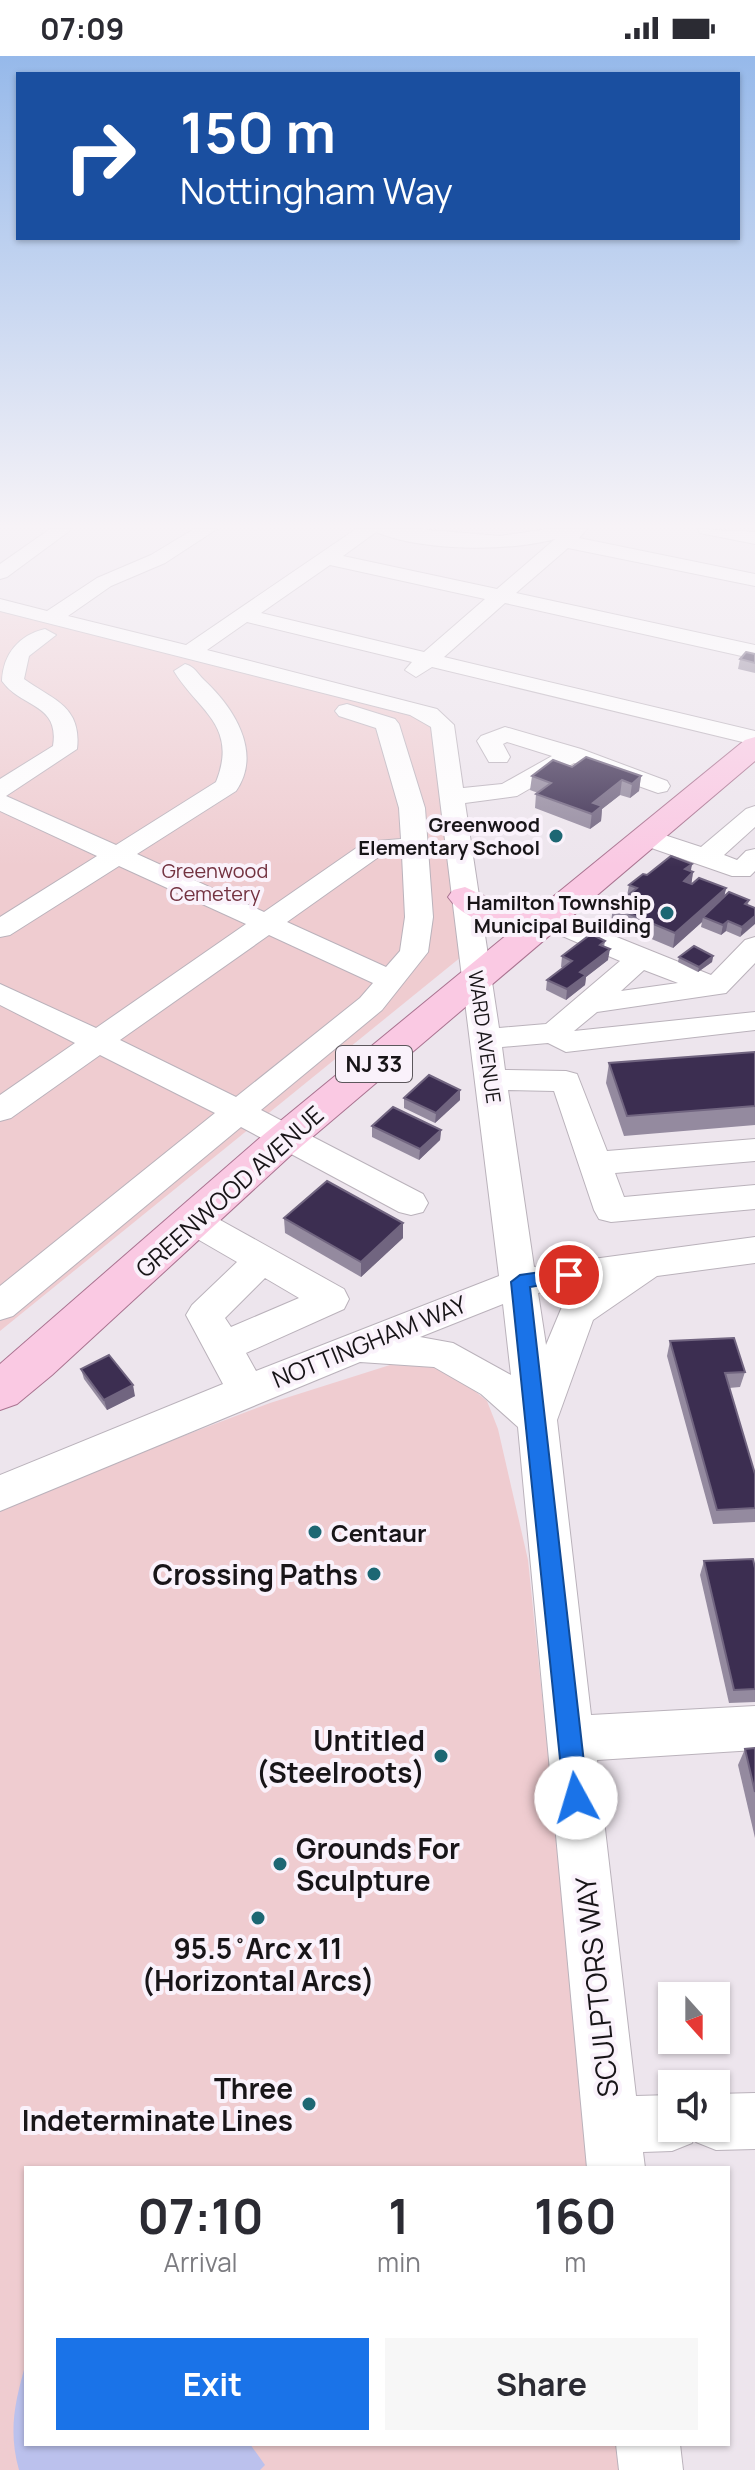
<!DOCTYPE html>
<html lang="en">
<head>
<meta charset="utf-8">
<style>
	body { margin:0; font-family:Manrope,sans-serif; background:#f7f7f7; color:#2b2b33; height:100vh; display:flex; flex-direction:column; font-size:30px; white-space:nowrap }
	* { box-sizing:border-box; margin:0 }
	p { font-size:26px; color:#7c7c81 }
	.icon { flex:none; width:44px; height:44px; fill:none; stroke:currentColor; stroke-width:2; stroke-linecap:round; stroke-linejoin:round }
	.map { position:relative; flex:1; overflow:hidden }
	.sheet { position:absolute; left:24px; top:2110px; width:706px; height:280px; display:flex; flex-direction:column; background:#fff; border-radius:0px; box-shadow:0 2px 6px #0004 }
	.sheet>* { flex:none }
	.banner { position:absolute; left:16px; top:16px; width:724px; height:168px; border-radius:0px; box-shadow:0 2px 6px #0004; background:#1a4fa0; color:#fff; overflow:hidden }
	.needle { width:52px; rotate:159deg }
	.fabs { position:absolute; left:658px; top:1926px; display:grid; gap:16px }
	.fabs a { display:grid; place-items:center; width:72px; height:72px; border-radius:0px; background:#fff; box-shadow:0 2px 6px #0004; font-size:40px }
	.pin { position:absolute; display:grid; place-items:center; width:68px; height:68px; color:#fff; margin:-34px; border:4px solid #fff; border-radius:50%; box-shadow:0 2px 8px #0007 }
	.me { position:absolute; width:88px; margin:-44px; rotate:354deg; stroke-linejoin:round; filter:drop-shadow(0 0 6px #0008) }
	.turn { display:flex; align-items:center; gap:28px; height:168px; padding:0 32px; font-size:36px }
	.turn .icon { width:104px; height:104px; stroke-width:2.5 }
	.turn b { display:block; font-size:56px; line-height:68px }
	.eta { display:flex; justify-content:space-evenly; align-items:center; height:136px; text-align:center }
	.eta b { font-size:48px; font-weight:700; line-height:56px }
	.cta { display:flex; gap:16px; margin-top:auto; padding:16px 32px }
	.cta a { flex:1; height:92px; border-radius:0px; background:#1a73e8; color:#fff; font-size:32px; font-weight:700; line-height:92px; text-align:center }
	.cta a+a { background:#f7f7f7; color:#2b2b33 }
	.status { display:flex; justify-content:space-between; align-items:center; height:56px; padding:0 40px; background:#fff; direction:ltr }
	.status svg { height:22px; fill:currentColor }
	.map>svg:first-child { display:block }
	.green { fill:#efccd0 }
	.water { fill:#bbc1ed }
	.lines { fill:none; stroke-linecap:round; stroke-linejoin:round }
	.minor-casing { stroke:#bab2bb; stroke-width:2 }
	.major-casing { stroke:#a97390; stroke-width:2 }
	.minor { fill:#fff; fill-rule:evenodd }
	.major { fill:#fac9e3; fill-rule:evenodd }
	.wall { fill:#948a9f }
	.shaded-wall { fill:#716580 }
	.building { fill:#3c2e51; stroke:#716580; stroke-width:2 }
	.route { fill:#1a73e8; stroke:#114b97; stroke-width:2 }
	.poi-dot { fill:#1d6773; stroke:#faf2fb; stroke-width:3 }
	.labels { text-anchor:middle; dominant-baseline:central; stroke-width:8; stroke-linejoin:round; paint-order:stroke }
	.far-poi-label { font-size:20px; font-weight:bold; fill:#181518; stroke:#faf2fb; text-anchor:end }
	.far-park-label { font-size:20px; fill:#733240; stroke:#faf2fb }
	.far-street-label { font-size:20px; fill:#181518; stroke:#faf2fb }
	.shield { fill:#faf2fb; stroke:#5c575c; stroke-width:2 }
	.shield-label { font-size:22px; font-weight:bold; fill:#181518 }
	.street-label { font-size:24px; fill:#181518; stroke:#faf2fb }
	.poi-label { font-size:24px; font-weight:bold; fill:#181518; stroke:#faf2fb; text-anchor:start }
	.near-poi-label { font-size:28px; font-weight:bold; fill:#181518; stroke:#faf2fb; text-anchor:end }
	.near-street-label { font-size:28px; fill:#181518; stroke:#faf2fb }
</style>
</head>
<body>
<div class="status"><b>07:09</b><svg viewBox="0 0 49 12"><path d="M0 12V9h3v3zM5 12V6h3v6zM10 12V3h3v9zM15 12V0h3v12zM26 1h20v11H26zM47 4h2v5h-2z"/></svg></div>
<div class="map">
<svg width="755" height="2414" viewBox="0 0 755 2414">
	<rect width="100%" height="100%" fill="#ede5ed"/>
	<g class="green">
		<path d="M0 549 446 664 477 888 0 1275Z"/>
		<path d="M390 1309 432 1310 459 1322 487 1345 498 1373 528 1504 591 2112H26V2388H620L622 2414H0V1450L270 1347Z"/>
	</g>
	<path class="water" d="M26 2307V2388H250L265 2409 260 2414H19C8 2375 15 2345 26 2307Z"/>
	<g class="lines">
		<g class="minor-casing">
			<g id="minor">
				<path d="M50 473H72L7 521 0 523V508Z"/>
				<path d="M194 473H217L165 507 111 530 68 560 186 589 356 473H417L500 480 548 473H587L579 482 755 518V530L568 492 516 537 755 589V603L505 547 444 601 755 675V689L432 611 416 621 405 614 412 606 247 566 207 594 437 653 454 669 463 732 502 728 552 700 507 686 503 688 510 701 507 706H489L477 685 481 680 505 671 581 693 667 725 670 730 667 735 658 737 574 707 517 740 465 747 499 972 546 968 620 905 537 869 533 863 537 857 547 855 557 857 711 919 745 884 755 881V907L726 937 597 956 574 975 755 956V974L566 996 548 987 502 991 505 1014 566 1015 577 1018 607 1095 755 1083V1105L615 1117 624 1141 755 1129V1153L611 1166 599 1163 594 1154 554 1035 508 1034 534 1211 755 1181V1207L657 1220 593 1264 557 1364 591 1659 755 1650V1694L597 1704 636 2040 672 2039V2072H716V2038L755 2037V2093L716 2094 696 2086 694 2081 692 2087 672 2095 643 2096 645 2112H587L518 1371 481 1338 434 1311 360 1306 0 1455V1419L223 1328 186 1259 192 1249 237 1206 180 1173 175 1164 180 1155 192 1152 204 1155 344 1233 349 1243 344 1253 246 1297 256 1315 499 1220 431 671 410 659 0 555V543L47 555 97 522 151 499ZM376 476C421 495 508 496 555 483L497 533 343 500ZM330 509 485 543 424 596 261 557ZM644 914 678 927 621 935ZM265 1222 299 1242 231 1271 225 1262ZM590 1230 564 1246 546 1289 538 1237ZM503 1248 511 1319 453 1287 420 1281Z"/>
				<path d="M698 473 755 476V488L700 477Z"/>
				<path d="M45 573 56 579 29 600 24 623C53 644 82 650 77 693L6 740 116 789 216 726C239 669 197 654 174 615L185 608C195 611 197 617 204 624 233 651 263 696 236 735L137 798 264 856 365 786 401 783 399 752 376 672 339 660 335 655 339 650 347 648 395 663 399 668 425 752 433 861 428 896 382 954 261 1054 423 1138 428 1147 423 1156 411 1159 399 1156 241 1071 13 1260 0 1264V1230L215 1057 100 999 11 1062 0 1065V1039L75 987 0 949V928L96 972 246 868 119 810 10 879 0 881V861L97 800 0 755V723L53 690C60 647 21 652 2 625 3 598 19 579 45 573ZM402 799 405 861 400 895 386 911 287 866 380 800ZM269 879 373 927 360 942 236 1041 120 984Z"/>
				<path d="M755 750V771L724 799 737 804 746 795 755 793V815L750 820H732L637 787 633 781 637 775 646 773 701 791 746 753Z"/>
				<path d="M616 2388H680L683 2414H619Z"/>
			</g>
		</g>
		<g class="major-casing">
			<path id="major" d="M755 681V705L290 1100 52 1319 17 1348 0 1354V1308L262 1080 514 873C490 869 462 862 448 841L453 834 465 831 509 852 538 853 745 684Z"/>
		</g>
		<use href="#minor" class="minor"/>
		<use href="#major" class="major"/>
	</g>
	<g class="wall">
		<path d="M755 598V617L738 613 740 603Z"/>
		<path d="M572 711 641 720 639 735 630 742 620 739 602 753 601 765 590 773 535 752 536 738 538 737 530 734 532 720Z"/>
		<path d="M692 808 690 815 693 816 691 828 726 832 724 841 749 844 740 881 726 875 721 879 701 871 702 866 673 892 611 866 613 851 627 840 629 829 647 819Z"/>
		<path d="M605 885 604 891 608 904 586 921 585 929 566 944 546 934 547 924 563 912 561 911 562 900Z"/>
		<path d="M713 900 712 906 698 916 678 906 679 901Z"/>
		<path d="M755 996V1069L624 1080 606 1027 609 1007Z"/>
		<path d="M460 1034V1044L435 1067 404 1052V1042Z"/>
		<path d="M372 1070 441 1074 440 1084 419 1104 372 1081Z"/>
		<path d="M284 1162 403 1167V1182L361 1221 285 1177Z"/>
		<path d="M670 1285 745 1316 740 1331 729 1332 755 1418V1466L713 1468 667 1300Z"/>
		<path d="M81 1313 135 1340 107 1354 84 1323Z"/>
		<path d="M704 1505 755 1512V1646L729 1647 700 1519Z"/>
		<path d="M755 1692V1782L738 1709 745 1693Z"/>
	</g>
	<g class="shaded-wall">
		<path d="M641 720 639 735 630 742 632 728Z"/>
		<path d="M622 724 620 739 602 753 601 765 590 773 593 747Z"/>
		<path d="M692 808 690 820 693 816 691 831 681 840 685 813Z"/>
		<path d="M726 832 723 847 703 861 702 866 673 892 675 877Z"/>
		<path d="M755 860V868L740 881 742 871Z"/>
		<path d="M728 865 726 875 721 879 723 869Z"/>
		<path d="M610 893 608 904 586 921 585 929 566 944 567 933 580 916Z"/>
		<path d="M713 900 712 906 698 916 699 911Z"/>
		<path d="M460 1034V1044L435 1067 436 1057Z"/>
		<path d="M441 1074 440 1084 419 1104 420 1093Z"/>
		<path d="M403 1167V1182L361 1221V1206Z"/>
		<path d="M133 1329 135 1340 107 1354 104 1344Z"/>
	</g>
	<g class="building">
		<path d="M746 596 755 598V607L740 603Z"/>
		<path d="M586 701 641 720 632 728 622 724 593 747 602 750 592 758 536 738 551 727 532 720 553 704 572 711Z"/>
		<path d="M671 800 692 808 685 813 693 816 684 825 692 828 699 822 726 832 675 877 613 851 637 832 629 829 643 818 647 819Z"/>
		<path d="M729 836 749 844 745 848 755 852V860L742 871 728 865 723 869 703 861Z"/>
		<path d="M591 878 605 885 600 889 610 893 580 916 586 919 567 933 547 924 572 905 562 900Z"/>
		<path d="M694 890 713 900 699 911 679 901Z"/>
		<path d="M755 996V1050L627 1060 609 1007Z"/>
		<path d="M429 1019 460 1034 436 1057 404 1042Z"/>
		<path d="M393 1051 441 1074 420 1093 372 1070Z"/>
		<path d="M327 1125 403 1167 361 1206 284 1162Z"/>
		<path d="M734 1282 745 1316 725 1317 755 1418V1452L717 1454 670 1285Z"/>
		<path d="M109 1299 133 1329 104 1344 81 1313Z"/>
		<path d="M753 1503 755 1512V1633L734 1634 704 1505Z"/>
		<path d="M755 1692V1736L745 1693Z"/>
	</g>
	<linearGradient id="sky" x2="0" y2="1"><stop stop-color="#96b9ea"/><stop offset="0.58" stop-color="#f7f3f7"/><stop offset="1" stop-color="#f7f3f7" stop-opacity="0"/></linearGradient>
	<rect width="755" height="811" fill="url(#sky)"/>
	<path class="route" d="M569 1212 575 1214 578 1219 575 1223 530 1231 588 1742 585 1751 576 1754 567 1751 564 1742 511 1226 520 1219Z"/>
	<g class="poi-dot">
		<circle cx="556" cy="780" r="8"/>
		<circle cx="667" cy="857" r="8"/>
		<circle cx="315" cy="1476" r="8"/>
		<circle cx="374" cy="1518" r="8"/>
		<circle cx="441" cy="1700" r="8"/>
		<circle cx="280" cy="1808" r="8"/>
		<circle cx="258" cy="1862" r="8"/>
		<circle cx="309" cy="2048" r="8"/>
	</g>
	<g class="labels">
		<g class="far-poi-label">
			<text x="540" y="768">Greenwood<tspan x="540" dy="23">Elementary School</tspan></text>
			<text x="651" y="846">Hamilton Township<tspan x="651" dy="23">Municipal Building</tspan></text>
		</g>
		<g class="far-park-label">
			<text x="215" y="814">Greenwood<tspan x="215" dy="23">Cemetery</tspan></text>
		</g>
		<g class="far-street-label">
			<text transform="translate(485 981) rotate(82)">WARD AVENUE</text>
		</g>
		<rect class="shield" x="336" y="990" width="76" height="36" rx="6"/>
		<g class="shield-label">
			<text x="374" y="1008">NJ 33</text>
		</g>
		<g class="street-label">
			<text transform="translate(229 1135) rotate(-42)">GREENWOOD AVENUE</text>
			<text transform="translate(369 1285) rotate(-22)">NOTTINGHAM WAY</text>
		</g>
		<g class="poi-label">
			<text x="331" y="1476">Centaur</text>
		</g>
		<g class="near-poi-label">
			<text x="358" y="1518">Crossing Paths</text>
			<text x="425" y="1684">Untitled<tspan x="425" dy="32">(Steelroots)</tspan></text>
			<text x="296" y="1792" text-anchor="start">Grounds For<tspan x="296" dy="32">Sculpture</tspan></text>
			<text x="258" y="1892" text-anchor="middle">95.5 ̊ Arc x 11<tspan x="258" dy="32">(Horizontal Arcs)</tspan></text>
			<text x="293" y="2032">Three<tspan x="293" dy="32">Indeterminate Lines</tspan></text>
		</g>
		<g class="near-street-label">
			<text transform="translate(596 1931) rotate(-96)">SCULPTORS WAY</text>
		</g>
	</g>
</svg>
<div class="fabs">
<a><svg class="needle" viewBox="-14 -14 28 28"><path d="M0-13l5 13h-10z" fill="#e53935"/><path d="M0 13l5-13h-10z" fill="#7c7c81"/></svg></a>
<a><svg class="icon" aria-label="sound" viewBox="0 0 24 24"><path d="M4 9h4l5-4v14l-5-4H4zM17 9q2 3 0 6"/></svg></a>
</div>
<div class="pin" style="left:569px;top:1219px;background:#d93025"><svg class="icon" aria-label="arrive" viewBox="0 0 24 24"><path d="M6 21V4h12l-3 4 3 4H6"/></svg></div>
<svg class="me" style="left:576px;top:1742px" viewBox="-20 -20 40 40"><circle r="19" fill="#fff"/><path d="M0-13L10 11 0 6-10 11z" fill="#1a73e8"/></svg>
<div class="banner">
<div class="turn"><svg class="icon" aria-label="right" viewBox="0 0 24 24"><path d="M7 20v-9h11M14 6l5 5-5 5"/></svg><div><b>150 m</b>Nottingham Way</div></div>
</div>
<section class="sheet">
<div class="eta">
<div><b>07:10</b><p>Arrival</p></div>
<div><b>1</b><p>min</p></div>
<div><b>160</b><p>m</p></div>
</div>
<div class="cta"><a>Exit</a><a>Share</a></div>
</section>
</div>
</body>
</html>
